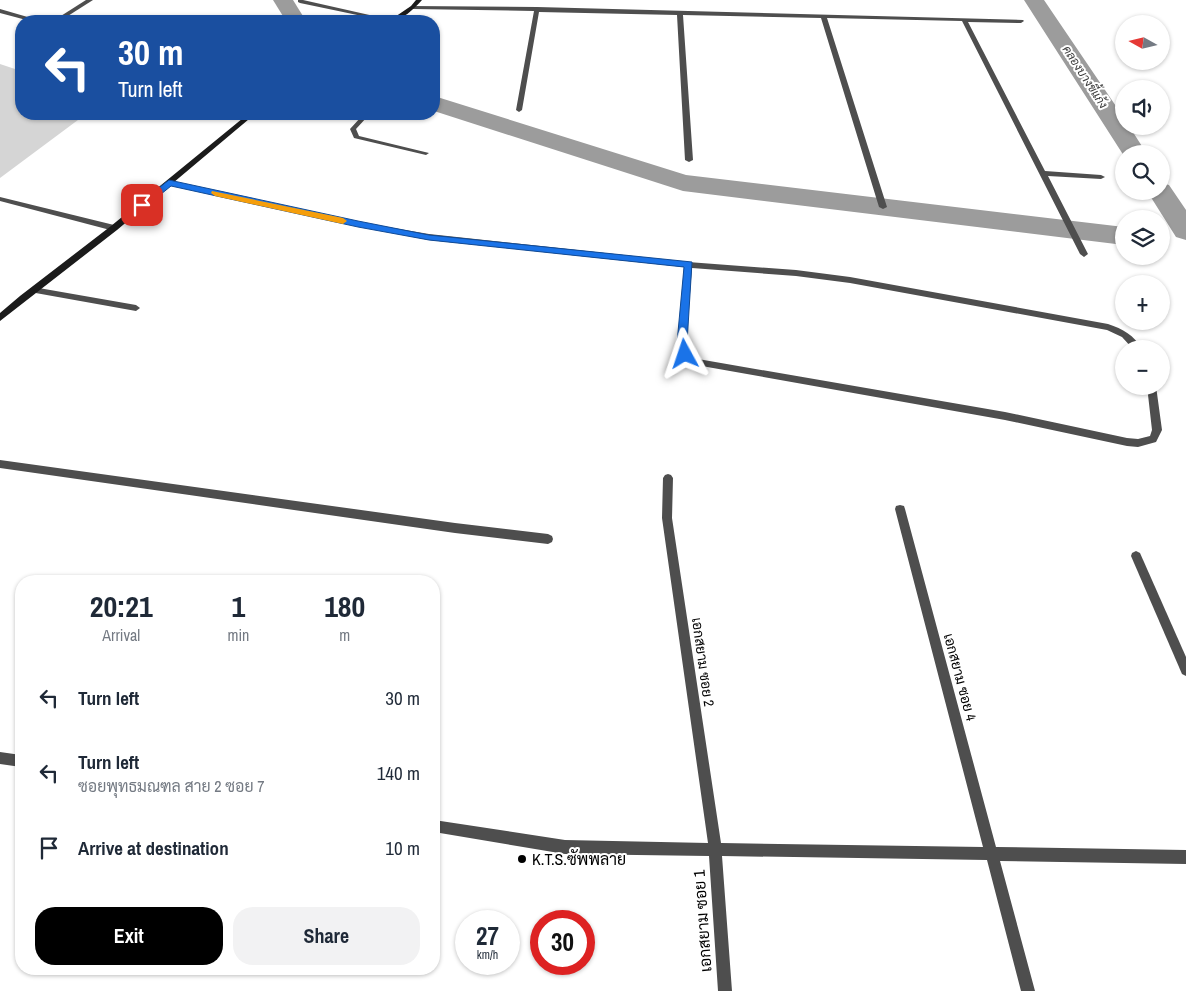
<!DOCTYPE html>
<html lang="en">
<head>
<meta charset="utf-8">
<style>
	body { margin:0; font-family:"Archivo Narrow",Sarabun,sans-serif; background:#f2f2f3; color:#1f2937; height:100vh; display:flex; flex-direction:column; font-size:19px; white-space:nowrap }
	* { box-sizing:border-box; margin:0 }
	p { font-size:16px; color:#747a83 }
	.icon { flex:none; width:28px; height:28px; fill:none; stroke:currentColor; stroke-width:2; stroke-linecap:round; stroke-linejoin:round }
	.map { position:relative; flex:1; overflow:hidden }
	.panel { position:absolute; left:15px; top:575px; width:425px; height:400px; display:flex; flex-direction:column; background:#fff; border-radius:20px; box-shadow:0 1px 4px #0004 }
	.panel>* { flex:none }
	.hud { position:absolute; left:15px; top:15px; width:425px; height:105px; border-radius:20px; box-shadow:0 1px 4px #0004; background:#1a4fa0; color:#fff; overflow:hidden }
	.needle { width:32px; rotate:278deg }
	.controls { position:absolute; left:1115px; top:15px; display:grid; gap:10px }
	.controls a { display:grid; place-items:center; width:55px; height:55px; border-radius:50%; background:#fff; box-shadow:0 1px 4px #0004; font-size:25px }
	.speed { position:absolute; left:455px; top:910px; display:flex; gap:10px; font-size:25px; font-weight:700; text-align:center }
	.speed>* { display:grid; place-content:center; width:65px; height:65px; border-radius:50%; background:#fff; box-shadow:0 1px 4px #0004; line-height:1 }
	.speed small { font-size:12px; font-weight:400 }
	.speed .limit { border:8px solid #d22; background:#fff; color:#111 }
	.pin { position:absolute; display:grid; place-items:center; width:42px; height:42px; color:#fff; margin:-21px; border-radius:10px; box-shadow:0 2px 8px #0006 }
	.me { position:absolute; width:55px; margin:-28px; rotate:355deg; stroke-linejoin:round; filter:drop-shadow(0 0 4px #0008) }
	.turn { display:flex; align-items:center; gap:18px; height:105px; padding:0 20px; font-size:22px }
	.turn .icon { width:65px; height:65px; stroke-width:2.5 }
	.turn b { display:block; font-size:35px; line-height:42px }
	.eta { display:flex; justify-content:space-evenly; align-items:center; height:85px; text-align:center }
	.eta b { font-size:30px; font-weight:700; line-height:35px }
	.cta { display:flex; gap:10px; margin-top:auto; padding:10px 20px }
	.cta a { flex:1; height:58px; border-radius:20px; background:#000; color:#fff; font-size:20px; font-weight:700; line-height:58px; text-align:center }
	.cta a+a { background:#f2f2f3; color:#1f2937 }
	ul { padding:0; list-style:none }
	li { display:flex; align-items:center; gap:15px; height:75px; padding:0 20px }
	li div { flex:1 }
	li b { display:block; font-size:19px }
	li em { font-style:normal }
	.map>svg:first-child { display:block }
	.green { fill:#d5d5d5 }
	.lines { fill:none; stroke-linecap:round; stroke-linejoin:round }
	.canal { fill:#9c9c9c; fill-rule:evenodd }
	.lane { fill:#4e4e4e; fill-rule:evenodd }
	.street { fill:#4e4e4e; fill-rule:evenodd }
	.secondary { fill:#1b1b1b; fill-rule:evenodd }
	.route { fill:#1a73e8; stroke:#114b97 }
	.slow { fill:#f59e0b }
	.poi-dot { fill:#000; stroke:#fff; stroke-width:2 }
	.labels { text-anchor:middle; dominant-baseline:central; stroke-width:4; stroke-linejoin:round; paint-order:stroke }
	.far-water-label { font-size:12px; font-style:italic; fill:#3d3d3d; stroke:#fff }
	.street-label { font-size:14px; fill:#000; stroke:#fff }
	.near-poi-label { font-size:16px; fill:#000; stroke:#fff; text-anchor:start }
	.near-street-label { font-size:16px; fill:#000; stroke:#fff }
</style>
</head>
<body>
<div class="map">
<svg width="1186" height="991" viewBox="0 0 1186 991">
	<rect width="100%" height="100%" fill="#fff"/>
	<path class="green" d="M0 64 21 71V114H86L0 178Z"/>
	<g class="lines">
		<g class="canal">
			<path d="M273 0H293L306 21H286Z"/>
			<path d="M1024 0H1044L1124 118V126H1129L1147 154H1124V156Z"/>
			<path d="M434 96 686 175 1124 227V245L683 191 434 111Z"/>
			<path d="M1161 183 1169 185 1186 210V240L1176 237 1147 191H1161Z"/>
		</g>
		<g class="lane">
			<path d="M360 114H366L367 117 356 129 359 136 429 153 426 155 354 138 350 129 361 117Z"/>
			<path d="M33 287 136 305 140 308 136 311 30 292 29 290Z"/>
		</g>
		<g class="street">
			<path d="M86 0H93L60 21H53Z"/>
			<path d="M298 0H303L396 21H386L300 3 298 2Z"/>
			<path d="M411 6 537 7 1023 20 1024 21 1021 23 968 22 1045 171 1101 175 1105 177 1101 179 1048 176 1088 254 1084 257 1080 254 962 21 827 18 887 207 883 209 879 207 821 18 683 15 693 160 689 162 685 160 677 15 539 12 522 110 519 112 516 110 534 11 413 9 411 8Z"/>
			<path d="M0 9 38 20 39 21H30L0 13Z"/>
			<path d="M166 181 358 222 429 234 688 262 796 270 850 277 1108 324C1123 329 1134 335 1142 349H1133L1122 337 1107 330 850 283 796 276 692 268 686 343 689 352 698 359 1005 412 1127 438 1138 439 1150 436 1152 430 1147 386H1156L1162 430 1156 442 1138 447 1127 446 1005 420 696 365 682 356 678 343 684 267 429 240 358 226 169 185H166Z"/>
			<path d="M0 197 114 225 118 228 114 231 0 201Z"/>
			<path d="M0 460 455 523 548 534 552 536 553 539 552 542 548 544 455 533 0 468Z"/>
			<path d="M668 474 671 475 673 478 672 518 721 843 983 847 895 509 896 506 900 505 904 506 905 509 996 847 1186 850V864L1000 861 1035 991H1021L987 860 722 856 732 991H718L709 856 565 854 434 832V820L565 840 708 843 662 518 663 478 665 475Z"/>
			<path d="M1136 551 1140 553 1186 657V676L1182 674 1131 556 1132 553Z"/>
			<path d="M0 752 21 755V767L0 764Z"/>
		</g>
		<g class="secondary">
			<path d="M416 0H422C414 9 402 21 389 21L411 6Z"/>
			<path d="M248 114H255L117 230 0 321V313L20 296 111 226Z"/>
		</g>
	</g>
	<path class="route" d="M169 180 358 221 429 235 692 262 687 343 690 354 689 357H682L677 343 684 267 429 240 358 227 171 186 145 207H139V203Z"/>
	<path class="slow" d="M212 191 343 218 347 221 343 224 215 196 211 193Z"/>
	<circle class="poi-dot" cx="522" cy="859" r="5"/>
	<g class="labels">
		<g class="far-water-label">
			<text transform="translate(1085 77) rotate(57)">คลองบางขี้แก้ง</text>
		</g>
		<g class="street-label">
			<text transform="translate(703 662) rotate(82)">เอกสยาม ซอย 2</text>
			<text transform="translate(960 677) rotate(75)">เอกสยาม ซอย 4</text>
		</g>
		<g class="near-poi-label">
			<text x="532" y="859">K.T.S.ซัพพลาย</text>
		</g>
		<g class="near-street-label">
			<text transform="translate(702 921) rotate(-94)">เอกสยาม ซอย 1</text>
		</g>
	</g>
</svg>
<div class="controls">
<a><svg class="needle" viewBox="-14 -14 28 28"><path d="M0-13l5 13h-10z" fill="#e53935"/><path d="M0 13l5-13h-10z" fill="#747a83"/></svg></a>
<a><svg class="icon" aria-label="sound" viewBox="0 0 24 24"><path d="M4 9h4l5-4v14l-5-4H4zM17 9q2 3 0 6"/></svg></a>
<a><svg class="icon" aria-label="search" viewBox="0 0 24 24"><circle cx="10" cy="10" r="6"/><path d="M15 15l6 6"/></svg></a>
<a><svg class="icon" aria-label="layers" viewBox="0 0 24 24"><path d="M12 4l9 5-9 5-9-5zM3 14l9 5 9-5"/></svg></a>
<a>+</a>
<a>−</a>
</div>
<div class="speed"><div>27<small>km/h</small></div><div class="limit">30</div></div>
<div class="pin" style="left:142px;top:205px;background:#d93025"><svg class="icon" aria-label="arrive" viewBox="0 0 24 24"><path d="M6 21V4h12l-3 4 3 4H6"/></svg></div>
<svg class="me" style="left:685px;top:354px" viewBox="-20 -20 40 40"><path d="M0-17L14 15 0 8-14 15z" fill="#1a73e8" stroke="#fff" stroke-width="4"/></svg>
<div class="hud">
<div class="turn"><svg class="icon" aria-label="left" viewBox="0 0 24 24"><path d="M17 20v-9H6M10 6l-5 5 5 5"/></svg><div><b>30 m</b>Turn left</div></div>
</div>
<section class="panel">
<div class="eta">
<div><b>20:21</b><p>Arrival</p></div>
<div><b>1</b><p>min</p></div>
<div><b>180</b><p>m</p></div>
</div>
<ul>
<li><svg class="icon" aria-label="left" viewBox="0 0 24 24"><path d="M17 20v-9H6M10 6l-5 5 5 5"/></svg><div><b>Turn left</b></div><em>30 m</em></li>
<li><svg class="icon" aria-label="left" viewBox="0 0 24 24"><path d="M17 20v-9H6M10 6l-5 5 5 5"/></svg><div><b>Turn left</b><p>ซอยพุทธมณฑล สาย 2 ซอย 7</p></div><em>140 m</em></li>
<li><svg class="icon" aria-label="arrive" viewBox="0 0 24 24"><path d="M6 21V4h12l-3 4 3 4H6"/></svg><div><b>Arrive at destination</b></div><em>10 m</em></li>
</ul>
<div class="cta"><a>Exit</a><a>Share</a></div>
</section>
</div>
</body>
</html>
